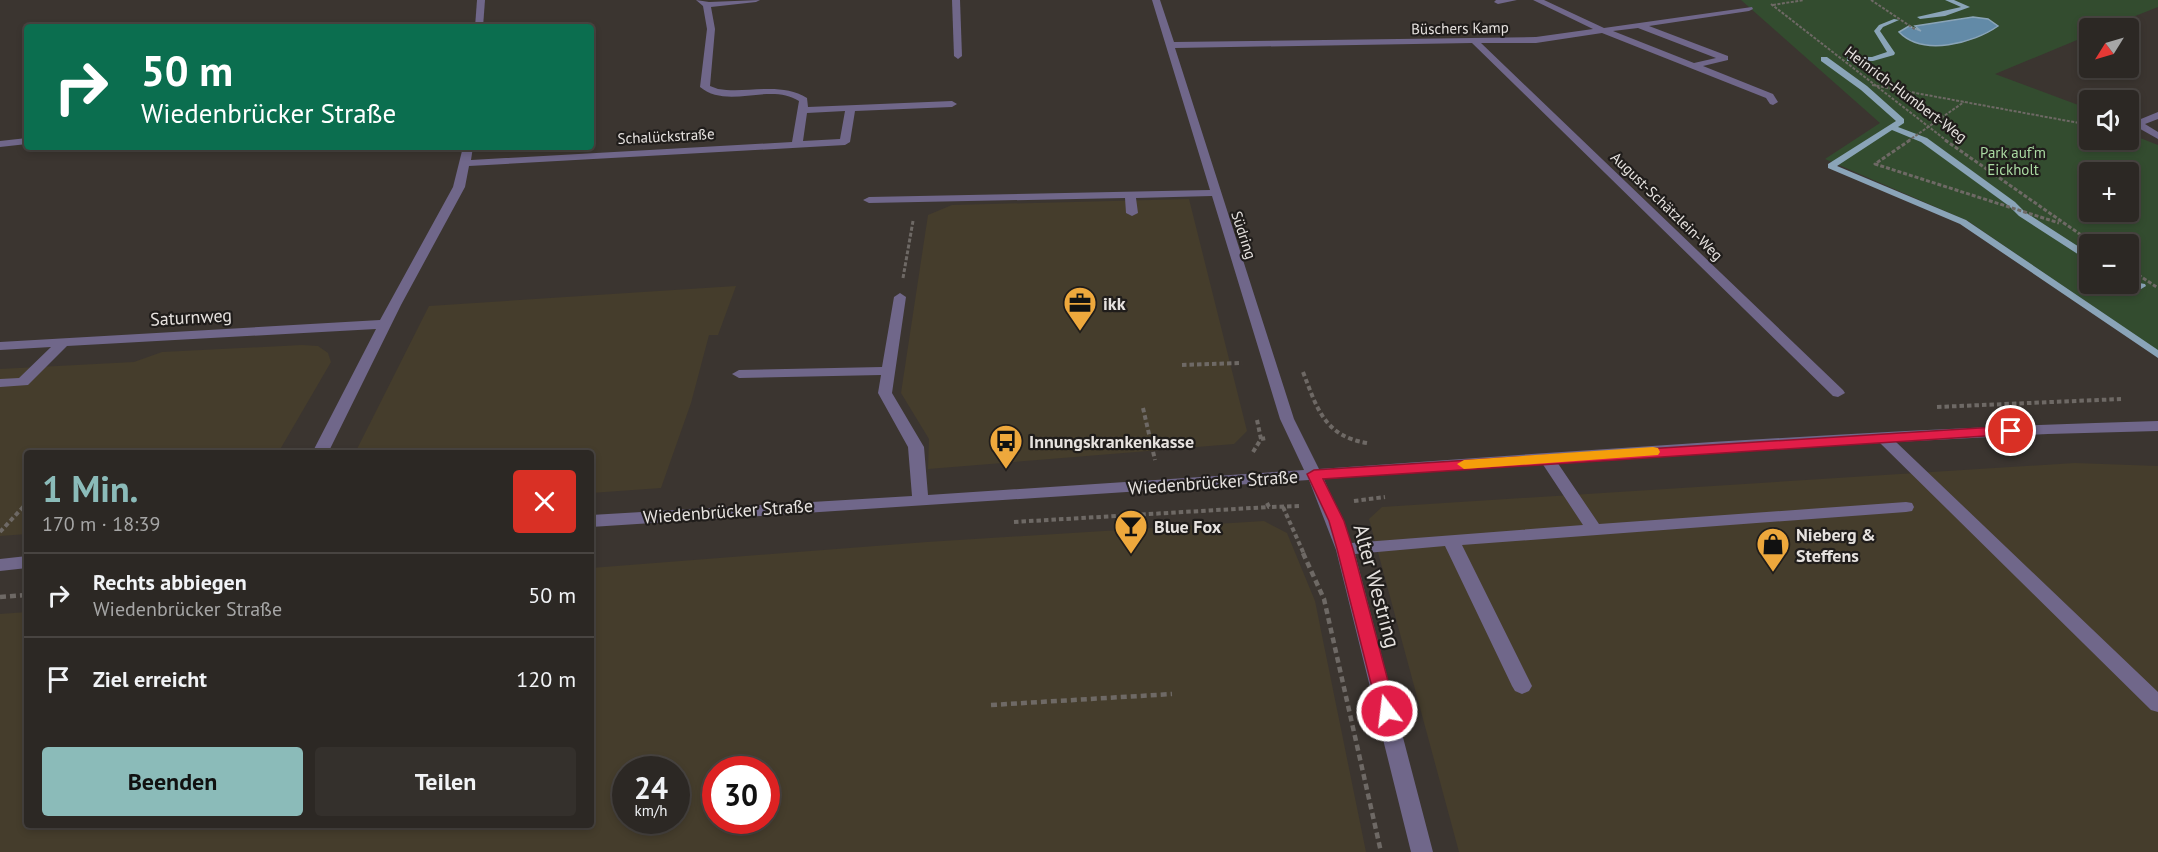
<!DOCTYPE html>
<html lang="de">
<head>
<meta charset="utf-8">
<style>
	body { margin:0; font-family:"PT Sans",sans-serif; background:#34302c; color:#f1f3f6; height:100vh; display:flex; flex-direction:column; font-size:22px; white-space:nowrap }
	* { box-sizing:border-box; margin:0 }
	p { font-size:20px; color:#a6a6a6 }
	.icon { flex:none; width:33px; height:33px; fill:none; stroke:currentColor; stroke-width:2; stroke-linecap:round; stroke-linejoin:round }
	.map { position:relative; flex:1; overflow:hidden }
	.details { position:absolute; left:24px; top:450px; width:570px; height:378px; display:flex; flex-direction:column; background:#2c2824; border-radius:6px; box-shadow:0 3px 9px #0003,0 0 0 2px #484441 }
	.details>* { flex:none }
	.guide { position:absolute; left:24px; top:24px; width:570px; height:126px; border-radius:6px; box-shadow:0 3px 9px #0003,0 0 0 2px #484441; background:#0b6e4f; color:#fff; overflow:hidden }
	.needle { width:39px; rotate:233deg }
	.buttons { position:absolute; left:2079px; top:18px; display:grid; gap:12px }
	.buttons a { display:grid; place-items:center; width:60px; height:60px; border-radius:6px; background:#2c2824; box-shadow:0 3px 9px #0003,0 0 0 2px #484441; font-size:30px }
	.speed { position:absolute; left:612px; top:756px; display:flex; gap:12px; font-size:30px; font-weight:700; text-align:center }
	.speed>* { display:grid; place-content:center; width:78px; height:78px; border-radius:50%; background:#2c2824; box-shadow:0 3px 9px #0003,0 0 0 2px #484441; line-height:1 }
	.speed small { font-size:15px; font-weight:400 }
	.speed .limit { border:9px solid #d22; background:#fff; color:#111 }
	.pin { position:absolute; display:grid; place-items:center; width:51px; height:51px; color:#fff; margin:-26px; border:3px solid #fff; border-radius:50%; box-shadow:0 2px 6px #0007 }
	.me { position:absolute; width:66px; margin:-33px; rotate:345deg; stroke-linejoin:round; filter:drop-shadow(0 0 4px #0008) }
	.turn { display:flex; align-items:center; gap:21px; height:126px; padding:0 18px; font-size:27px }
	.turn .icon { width:78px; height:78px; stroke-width:2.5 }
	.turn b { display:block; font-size:42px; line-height:51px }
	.round { display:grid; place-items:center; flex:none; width:63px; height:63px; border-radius:6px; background:#34302c }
	.headline { display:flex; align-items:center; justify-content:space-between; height:102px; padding:0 18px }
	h1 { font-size:36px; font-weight:600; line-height:45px; color:#8bbbb9 }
	.button { display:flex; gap:12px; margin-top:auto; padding:12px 18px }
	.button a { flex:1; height:69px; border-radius:6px; background:#8bbbb9; color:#111; font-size:24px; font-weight:600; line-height:69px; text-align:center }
	.button a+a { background:#34302c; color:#f1f3f6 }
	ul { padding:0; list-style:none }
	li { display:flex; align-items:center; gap:18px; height:84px; padding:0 18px; border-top:2px solid #484441 }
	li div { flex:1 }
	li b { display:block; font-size:22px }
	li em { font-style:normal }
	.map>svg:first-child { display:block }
	.commercial { fill:#453d2c; fill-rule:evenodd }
	.green { fill:#334c2f; fill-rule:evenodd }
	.water { fill:#628aa7; stroke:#8aa4b8; stroke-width:1.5 }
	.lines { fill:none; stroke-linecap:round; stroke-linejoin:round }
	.stream { fill:#8aa4b8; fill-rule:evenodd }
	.path-far3 { stroke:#6e6965; stroke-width:2; stroke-dasharray:3 1.5; stroke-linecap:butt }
	.path-far2 { stroke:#6e6965; stroke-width:3; stroke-dasharray:4 2; stroke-linecap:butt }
	.path-far1 { stroke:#6e6965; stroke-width:4; stroke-dasharray:4.5 3; stroke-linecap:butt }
	.path { stroke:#6e6965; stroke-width:4.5; stroke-dasharray:6 4; stroke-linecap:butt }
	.minor { fill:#70678a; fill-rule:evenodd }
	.route { fill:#e11d48; stroke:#92132f; stroke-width:1.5 }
	.slow { fill:#f59e0b }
	.labels { text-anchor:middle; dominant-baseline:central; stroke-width:4.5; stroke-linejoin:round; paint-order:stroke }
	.far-street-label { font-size:15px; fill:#e6e2df; stroke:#201d1b }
	.far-park-label { font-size:15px; fill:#aadaa2; stroke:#201d1b }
	.poi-label { font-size:18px; font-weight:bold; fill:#e6e2df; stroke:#201d1b; text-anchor:start }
	.street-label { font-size:18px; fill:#e6e2df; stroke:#201d1b }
	.near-street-label { font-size:21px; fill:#e6e2df; stroke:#201d1b }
</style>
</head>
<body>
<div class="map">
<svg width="2158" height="852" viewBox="0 0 2158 852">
	<rect width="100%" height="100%" fill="#3b3530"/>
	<g class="commercial">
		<path d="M1189 199 1247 431 1234 444 928 469 929 439 901 393 928 215 952 205Z"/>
		<path d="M736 286 718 335H709L691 403 661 488 591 493V453H355L429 306Z"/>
		<path d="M302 345 318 346 328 353 331 362 278 453H27V534L0 536V369L134 362 162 352Z"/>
		<path d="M2075 463 2158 466V852H1459L1369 519 1382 507Z"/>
		<path d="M1264 521 1287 533 1315 601 1366 852H0V614L27 612V825H591V568L927 542ZM626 770H676V820H626ZM716 770H766V820H716Z"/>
	</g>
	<path class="green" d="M1741 0H2158V7L2105 28H2090L2089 35 1995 74 2089 109 2090 140H2128L2129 130 2135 136 2158 145V351L1968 221 1825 159 1880 123ZM2090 172H2128V212H2090ZM2090 244H2128V284H2090Z"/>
	<path class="water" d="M1973 17 1988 19 1998 26C1974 43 1923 57 1899 32L1909 26 1921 31 1915 26Z"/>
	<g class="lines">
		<g class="stream">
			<path d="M1945 0H1954L1970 7 1945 16 1920 19 1917 17 1961 7Z"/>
			<path d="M1894 19 1899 20 1883 27 1880 31 1895 53 1894 55 1873 61H1847V57H1872L1887 52 1874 31 1879 25Z"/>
			<path d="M1821 57H1827L1867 86 1904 119V123L1898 127 1927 138 2015 202 2025 212 2090 254V262L2019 216 2009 206 1921 142 1892 130 1837 166 1966 220 2158 350V358L1960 224 1828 168V164L1896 121 1861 90 1821 61Z"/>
			<path d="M2128 281 2145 284 2146 286 2141 289 2124 286 2123 284H2128Z"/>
		</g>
		<g class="path-far3">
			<path d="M1871 0 1916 30"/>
			<path d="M1771 4 1947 141"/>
			<path d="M1773 5 1804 0"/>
			<path d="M1872 85 2090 125"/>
			<path d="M1908 141 1964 102"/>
		</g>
		<g class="path-far2">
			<path d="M1910 140 1875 164 2059 223"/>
			<path d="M1945 140 2094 244"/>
			<path d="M2128 268 2158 288"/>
			<path d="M903 278 913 221"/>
		</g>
		<g class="path-far1">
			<path d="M1182 365 1242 363"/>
			<path d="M1303 372C1317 408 1324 436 1367 443"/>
			<path d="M1937 407 2121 399"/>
			<path d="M1143 408 1155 460"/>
			<path d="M1257 420 1261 439"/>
			<path d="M1253 452 1261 439 1267 438"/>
			<path d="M1354 501 1385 497"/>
			<path d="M1267 503 1269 507 1299 506"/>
			<path d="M1283 507 1304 554"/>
			<path d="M1014 522 1269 507"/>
			<path d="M0 532 26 504"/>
		</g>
		<g class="path">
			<path d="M1303 553 1324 599 1381 852"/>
			<path d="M0 597 27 595"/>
			<path d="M991 705 1172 694"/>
		</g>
		<g class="minor">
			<path d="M477 0H485L483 27H475Z"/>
			<path d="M696 0 709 2 760 0 756 2 711 7 715 29 710 86 718 89C748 94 780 81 807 98L808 107 952 101 957 104 952 107 855 111 850 142 845 145 469 166 465 187 401 305 328 453H312L376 329 67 346 28 385 0 387V379L19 378 51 347 0 350V342L380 320 453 187 463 147H473L471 160 792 142 799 101C770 82 728 110 700 87L707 29 703 6ZM845 111 840 139 803 141 807 113Z"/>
			<path d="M952 0H960L962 56 958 59 954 56Z"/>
			<path d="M1152 0H1160L1174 42 1536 37 1593 29 1533 0H1544L1604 28 1752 7 1753 9 1749 11 1649 26 1728 56V60L1703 66 1773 94 1778 102 1773 105 1770 104 1766 98 1602 33 1536 43H1481L1843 390 1845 393 1838 397 1833 396 1472 43 1175 48 1294 419 1319 469C1599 449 1878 429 2158 421V431L2048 434 1896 442 2158 692V712L2151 710 1880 443 1557 462 1599 524 1906 502 1912 503 1914 507 1912 511 1906 512 1462 545 1532 686 1529 691 1522 694 1515 691 1512 686 1445 546 1355 554 1433 852H1411L1336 550 1309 480 591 527V515L912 496 908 447 878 393 881 375 739 378 732 374 739 370 882 367 894 297 900 293 906 297 892 393 924 447 928 495 1304 470 1280 419 1212 196 1136 198 1138 213 1132 216 1126 213 1125 198 869 203 863 200 869 197 1210 190ZM1638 28 1716 58 1694 63 1613 31ZM1542 463 1583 525 1351 543 1324 479Z"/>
			<path d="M1496 0H1517L1498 4 1494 2Z"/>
			<path d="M2158 112V119L2145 124 2158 132V139L2135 126 2136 121Z"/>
			<path d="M27 138V144L0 147V141Z"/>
			<path d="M27 556V568L0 571V559Z"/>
		</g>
	</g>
	<path class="route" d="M2011 426 2018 431 2016 434 1323 479 1344 521 1353 549 1396 711 1393 717 1387 719 1381 717 1378 711 1337 549 1329 521 1307 474 1314 470Z"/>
	<path class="slow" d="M1653 447 1658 448 1660 452 1658 455 1464 469 1457 464 1464 460Z"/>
	<defs>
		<g id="office-pin" transform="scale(1.725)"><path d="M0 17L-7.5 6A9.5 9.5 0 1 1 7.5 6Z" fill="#eea83c" stroke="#201d1b"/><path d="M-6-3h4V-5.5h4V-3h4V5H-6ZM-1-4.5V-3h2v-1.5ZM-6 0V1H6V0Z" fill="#111"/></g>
		<g id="bus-pin" transform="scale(1.725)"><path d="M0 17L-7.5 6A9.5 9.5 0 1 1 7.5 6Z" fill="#eea83c" stroke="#201d1b"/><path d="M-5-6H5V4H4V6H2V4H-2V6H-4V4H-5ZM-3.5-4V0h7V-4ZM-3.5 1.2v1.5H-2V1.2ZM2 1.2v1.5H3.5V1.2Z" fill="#111"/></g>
		<g id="bar-pin" transform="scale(1.725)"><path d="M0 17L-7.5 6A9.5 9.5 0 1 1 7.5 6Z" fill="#eea83c" stroke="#201d1b"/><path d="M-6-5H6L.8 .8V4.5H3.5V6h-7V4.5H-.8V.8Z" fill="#111"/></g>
		<g id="shop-pin" transform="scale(1.725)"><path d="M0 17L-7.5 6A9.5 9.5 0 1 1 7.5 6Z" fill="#eea83c" stroke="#201d1b"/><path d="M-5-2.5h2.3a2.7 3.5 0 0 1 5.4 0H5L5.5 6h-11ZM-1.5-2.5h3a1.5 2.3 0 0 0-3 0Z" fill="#111"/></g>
	</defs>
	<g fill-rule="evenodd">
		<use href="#office-pin" x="1080" y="303"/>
		<use href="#bus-pin" x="1006" y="441"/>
		<use href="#bar-pin" x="1131" y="526"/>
		<use href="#shop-pin" x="1773" y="544"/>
	</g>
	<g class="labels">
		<g class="far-street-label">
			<text transform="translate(1460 28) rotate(-1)">Büschers Kamp</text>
			<text transform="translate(1906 94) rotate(37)">Heinrich-Humbert-Weg</text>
			<text transform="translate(666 136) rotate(-3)">Schalückstraße</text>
			<text transform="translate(1667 206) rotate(44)">August-Schätzlein-Weg</text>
			<text transform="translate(1244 235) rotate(72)">Südring</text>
		</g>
		<g class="far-park-label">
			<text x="2013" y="152">Park auf‘m<tspan x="2013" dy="17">Eickholt</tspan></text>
		</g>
		<g class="poi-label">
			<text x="1103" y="303">ikk</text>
			<text x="1029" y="441">Innungskrankenkasse</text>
			<text x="1154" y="526">Blue Fox</text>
			<text x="1796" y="534">Nieberg &amp;<tspan x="1796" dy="21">Steffens</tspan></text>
		</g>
		<g class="street-label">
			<text transform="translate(191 317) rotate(-3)">Saturnweg</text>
			<text transform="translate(1213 482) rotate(-4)">Wiedenbrücker Straße</text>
			<text transform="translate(728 511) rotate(-4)">Wiedenbrücker Straße</text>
		</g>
		<g class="near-street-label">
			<text transform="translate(1377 586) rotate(75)">Alter Westring</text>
		</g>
	</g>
</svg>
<div class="buttons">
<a><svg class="needle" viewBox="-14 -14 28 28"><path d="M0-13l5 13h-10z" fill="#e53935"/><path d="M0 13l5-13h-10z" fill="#a6a6a6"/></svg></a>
<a><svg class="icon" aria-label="sound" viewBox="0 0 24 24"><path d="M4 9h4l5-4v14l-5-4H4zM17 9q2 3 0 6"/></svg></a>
<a>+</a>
<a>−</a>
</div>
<div class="speed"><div>24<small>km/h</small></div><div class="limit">30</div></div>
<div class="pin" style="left:2011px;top:431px;background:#d93025"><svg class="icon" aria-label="arrive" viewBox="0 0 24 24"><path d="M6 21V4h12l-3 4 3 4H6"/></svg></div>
<svg class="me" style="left:1387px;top:711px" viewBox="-20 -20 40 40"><circle r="17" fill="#e11d48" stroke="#fff" stroke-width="3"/><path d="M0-11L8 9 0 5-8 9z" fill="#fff"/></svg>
<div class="guide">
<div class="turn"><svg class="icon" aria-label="right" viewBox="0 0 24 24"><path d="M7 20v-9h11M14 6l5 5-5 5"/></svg><div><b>50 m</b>Wiedenbrücker Straße</div></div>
</div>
<section class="details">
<div class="headline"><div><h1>1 Min.</h1><p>170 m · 18:39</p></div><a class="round" style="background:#d93025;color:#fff"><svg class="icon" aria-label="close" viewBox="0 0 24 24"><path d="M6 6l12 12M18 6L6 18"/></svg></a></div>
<ul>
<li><svg class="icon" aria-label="right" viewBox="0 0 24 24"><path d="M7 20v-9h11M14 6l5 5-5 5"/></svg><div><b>Rechts abbiegen</b><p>Wiedenbrücker Straße</p></div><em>50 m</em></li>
<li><svg class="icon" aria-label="arrive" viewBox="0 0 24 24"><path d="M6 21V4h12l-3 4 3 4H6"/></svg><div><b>Ziel erreicht</b></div><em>120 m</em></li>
</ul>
<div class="button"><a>Beenden</a><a>Teilen</a></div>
</section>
</div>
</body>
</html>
